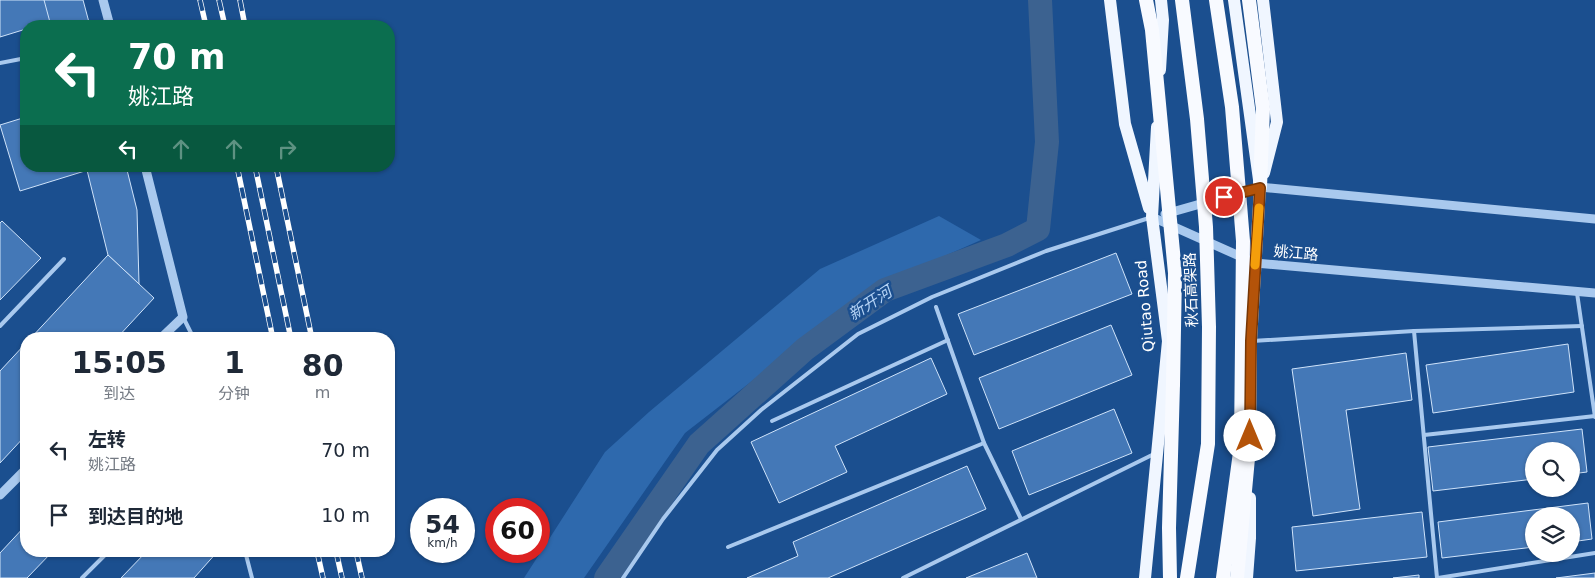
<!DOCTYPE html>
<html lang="zh">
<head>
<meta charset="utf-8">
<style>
	body { margin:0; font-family:"DejaVu Sans","Noto Sans SC",sans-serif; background:#f6f6f7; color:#1f2937; height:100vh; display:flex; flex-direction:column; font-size:19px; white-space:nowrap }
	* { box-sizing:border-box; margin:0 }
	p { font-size:16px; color:#747a83 }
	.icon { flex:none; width:28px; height:28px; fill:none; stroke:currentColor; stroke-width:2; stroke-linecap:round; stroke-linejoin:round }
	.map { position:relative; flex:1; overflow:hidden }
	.sheet { position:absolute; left:20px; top:332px; width:375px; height:225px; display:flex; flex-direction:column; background:#fff; border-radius:20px; box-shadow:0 1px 4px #0004 }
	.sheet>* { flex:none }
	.hud { position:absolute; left:20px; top:20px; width:375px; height:152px; border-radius:20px; box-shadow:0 1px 4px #0004; background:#0b6e4f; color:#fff; overflow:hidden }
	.controls { position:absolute; left:1525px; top:442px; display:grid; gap:10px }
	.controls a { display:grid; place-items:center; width:55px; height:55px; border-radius:50%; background:#fff; box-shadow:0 1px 4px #0004; font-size:25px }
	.speed { position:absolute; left:410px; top:498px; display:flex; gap:10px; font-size:25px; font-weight:700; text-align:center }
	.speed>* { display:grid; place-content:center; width:65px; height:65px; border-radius:50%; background:#fff; box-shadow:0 1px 4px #0004; line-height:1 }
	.speed small { font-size:12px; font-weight:400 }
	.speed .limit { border:8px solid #d22; background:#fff; color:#111 }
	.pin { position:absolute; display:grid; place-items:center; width:42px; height:42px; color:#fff; margin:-21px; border:2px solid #fff; border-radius:50%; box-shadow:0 1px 5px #0007 }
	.me { position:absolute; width:55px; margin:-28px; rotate:0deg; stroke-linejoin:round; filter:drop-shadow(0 0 4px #0008) }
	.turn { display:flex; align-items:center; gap:18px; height:105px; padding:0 25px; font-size:22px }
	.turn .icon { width:65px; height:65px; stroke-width:2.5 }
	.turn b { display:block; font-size:35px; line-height:42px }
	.lanes { display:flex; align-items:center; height:48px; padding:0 25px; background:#0003; justify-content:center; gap:25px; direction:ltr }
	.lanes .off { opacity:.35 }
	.eta { display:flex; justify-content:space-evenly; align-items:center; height:85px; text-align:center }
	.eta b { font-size:30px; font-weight:700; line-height:35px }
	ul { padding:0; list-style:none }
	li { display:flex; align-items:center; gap:15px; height:65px; padding:0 25px }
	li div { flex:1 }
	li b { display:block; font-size:19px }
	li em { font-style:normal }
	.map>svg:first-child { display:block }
	.green { fill:#2e69ad }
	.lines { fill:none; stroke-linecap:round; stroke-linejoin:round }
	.canal { stroke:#3c6290; stroke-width:24 }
	.building { fill:#4478b7; stroke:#cfe3fa }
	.service { stroke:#a9c9ee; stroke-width:4 }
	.tertiary { stroke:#a9c9ee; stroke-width:9 }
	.primary { stroke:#f0f6ff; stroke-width:12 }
	.trunk { stroke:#f8faff; stroke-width:14 }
	.rail-casing { stroke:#fff; stroke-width:5.5 }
	.rail { stroke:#1b4f8f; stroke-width:4; stroke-dasharray:11; stroke-linecap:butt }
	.trunk-bridge { stroke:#f8faff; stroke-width:14 }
	.route-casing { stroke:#753606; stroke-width:12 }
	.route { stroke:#b45309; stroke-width:9 }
	.slow { stroke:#f59e0b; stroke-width:9 }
	.labels { text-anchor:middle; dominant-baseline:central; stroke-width:5; stroke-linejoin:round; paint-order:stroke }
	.street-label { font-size:15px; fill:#fff; stroke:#1b4f8f }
	.water-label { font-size:16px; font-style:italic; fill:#b5d3f5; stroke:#1b4f8f }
</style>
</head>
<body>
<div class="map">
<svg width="1595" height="578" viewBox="0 0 1595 578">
	<rect width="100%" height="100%" fill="#1b4f8f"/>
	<path class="green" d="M939 216 981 240 872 288 685 433 584 578H524L605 452 649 412 820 269Z"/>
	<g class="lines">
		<path class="canal" d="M606 578 699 444 805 349 885 290 1007 245 1038 229 1047 142 1040 0"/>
	</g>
	<g class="building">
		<path d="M0 0H78L81 12 35 26H26V29L0 37Z"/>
		<path d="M44 0H83L90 26H51Z"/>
		<path d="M26 117V166H101L20 191 0 125Z"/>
		<path d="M86 166H126L137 210 139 284 108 255Z"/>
		<path d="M2 221 41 258 0 300V223Z"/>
		<path d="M1116 253 1132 294 974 355 958 314Z"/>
		<path d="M108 255 154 298 116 339H30Z"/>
		<path d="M1111 325 1132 375 999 429 979 378Z"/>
		<path d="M26 343V435L0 463V371Z"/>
		<path d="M1568 344 1574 392 1433 413 1426 365Z"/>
		<path d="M1406 353 1412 400 1346 410 1360 509 1313 516 1292 369Z"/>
		<path d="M931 358 947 394 835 446 847 472 779 503 751 442Z"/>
		<path d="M1114 409 1132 453 1029 495 1012 451Z"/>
		<path d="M1582 429 1587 472 1571 474V451H1534V479L1433 491 1428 447Z"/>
		<path d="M967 466 986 509 828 578H747L798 556 793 542Z"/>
		<path d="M1588 503 1592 539 1571 542V516H1534V547L1442 558 1438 522Z"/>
		<path d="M1422 512 1427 557 1296 571 1292 527Z"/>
		<path d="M26 525V551H53L27 578H0V553Z"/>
		<path d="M147 551H218L194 578H121Z"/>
		<path d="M1027 553 1037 578H966Z"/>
		<path d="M1595 573V578H1556Z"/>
		<path d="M1419 575V578H1393Z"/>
	</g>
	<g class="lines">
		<g class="service">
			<path d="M0 63 26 58"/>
			<path d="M1577 293 1595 417"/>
			<path d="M936 307 984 443 1021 519"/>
			<path d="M183 317 194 339"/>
			<path d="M0 326 64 259"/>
			<path d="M1414 331 1437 578"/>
			<path d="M1252 341 1414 331 1582 326"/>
			<path d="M772 421 948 340"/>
			<path d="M1424 435 1595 416"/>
			<path d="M728 547 984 443"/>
			<path d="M245 551 252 578"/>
			<path d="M82 578 109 551"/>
			<path d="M623 578 663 519 717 450 761 410 858 334 932 297 1046 251 1149 218"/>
			<path d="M903 578 1154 454"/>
			<path d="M1438 578 1595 553"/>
		</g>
		<g class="tertiary">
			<path d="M103 0 110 26"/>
			<path d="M145 166 183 317 160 339"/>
			<path d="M1165 214 1260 187 1595 219"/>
			<path d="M1152 217 1255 263 1595 293"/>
			<path d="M0 495 26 469"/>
		</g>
		<g class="primary">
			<path d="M1110 0 1125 124 1149 208"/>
			<path d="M1234 0 1260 187 1251 341 1250 446"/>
			<path d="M1263 0 1277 122 1264 173"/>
			<path d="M1160 70 1163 20 1161 0"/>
			<path d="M1145 578 1168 341 1152 217 1157 127"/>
			<path d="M1247 578 1250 538V498"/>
		</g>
		<g class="trunk">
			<path d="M1249 0 1263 109 1260 187"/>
			<path d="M1170 578 1169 528 1173 384"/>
			<path d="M1237 578 1250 436"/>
		</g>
		<g class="rail-casing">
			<g id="rail">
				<path d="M200 0 206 26"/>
				<path d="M219 0 225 26"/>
				<path d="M240 0 245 26"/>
				<path d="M237 166 273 339"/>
				<path d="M255 166 291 339"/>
				<path d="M276 166 312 339"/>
				<path d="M317 551 323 578"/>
				<path d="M336 551 342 578"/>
				<path d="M356 551 362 578"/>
			</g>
		</g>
		<use href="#rail" class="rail"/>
		<g class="trunk-bridge">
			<path d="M1146 0 1152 30 1175 273 1173 384"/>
			<path d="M1182 0 1197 119 1206 227 1209 327 1208 444 1187 578"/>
			<path d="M1216 0 1232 107 1243 241 1241 445 1223 578"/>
		</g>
	</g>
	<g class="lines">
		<g class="route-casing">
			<path id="route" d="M1224 197 1260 188 1251 341 1250 436"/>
		</g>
		<use href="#route" class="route"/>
		<path class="slow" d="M1255 265 1259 208"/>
	</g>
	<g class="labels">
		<g class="street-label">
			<text transform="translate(1296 253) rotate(5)">姚江路</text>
			<text transform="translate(1191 290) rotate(-92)">秋石高架路</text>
			<text transform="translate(1145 306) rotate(-95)">Qiutao Road</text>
		</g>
		<g class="water-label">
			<text transform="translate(870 303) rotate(-33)">新开河</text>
		</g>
	</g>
</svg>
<div class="controls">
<a><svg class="icon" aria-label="search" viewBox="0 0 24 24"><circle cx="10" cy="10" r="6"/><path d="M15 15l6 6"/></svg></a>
<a><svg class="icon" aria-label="layers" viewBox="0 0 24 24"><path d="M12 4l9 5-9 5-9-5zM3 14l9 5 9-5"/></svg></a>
</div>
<div class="speed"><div>54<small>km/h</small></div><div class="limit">60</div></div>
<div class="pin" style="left:1224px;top:197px;background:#d93025"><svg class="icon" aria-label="arrive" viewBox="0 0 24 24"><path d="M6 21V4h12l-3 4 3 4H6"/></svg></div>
<svg class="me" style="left:1250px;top:436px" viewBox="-20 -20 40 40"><circle r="19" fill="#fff"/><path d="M0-13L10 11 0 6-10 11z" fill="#b45309"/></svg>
<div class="hud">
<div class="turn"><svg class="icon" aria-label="left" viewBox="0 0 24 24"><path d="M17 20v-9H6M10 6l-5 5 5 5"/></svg><div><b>70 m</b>姚江路</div></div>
<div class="lanes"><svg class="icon" aria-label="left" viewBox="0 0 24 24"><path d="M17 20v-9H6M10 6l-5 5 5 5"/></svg><svg class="icon off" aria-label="ahead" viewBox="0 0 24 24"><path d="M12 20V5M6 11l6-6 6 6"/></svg><svg class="icon off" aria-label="ahead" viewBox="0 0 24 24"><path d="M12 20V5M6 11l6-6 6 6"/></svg><svg class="icon off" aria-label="right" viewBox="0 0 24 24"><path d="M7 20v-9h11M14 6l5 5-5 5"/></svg></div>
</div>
<section class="sheet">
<div class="eta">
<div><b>15:05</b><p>到达</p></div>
<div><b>1</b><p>分钟</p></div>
<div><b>80</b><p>m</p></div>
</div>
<ul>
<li><svg class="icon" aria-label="left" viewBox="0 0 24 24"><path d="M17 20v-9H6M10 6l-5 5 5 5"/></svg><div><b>左转</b><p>姚江路</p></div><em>70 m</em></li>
<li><svg class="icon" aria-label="arrive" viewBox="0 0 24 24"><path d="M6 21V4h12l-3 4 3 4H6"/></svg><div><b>到达目的地</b></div><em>10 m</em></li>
</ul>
</section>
</div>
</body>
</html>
